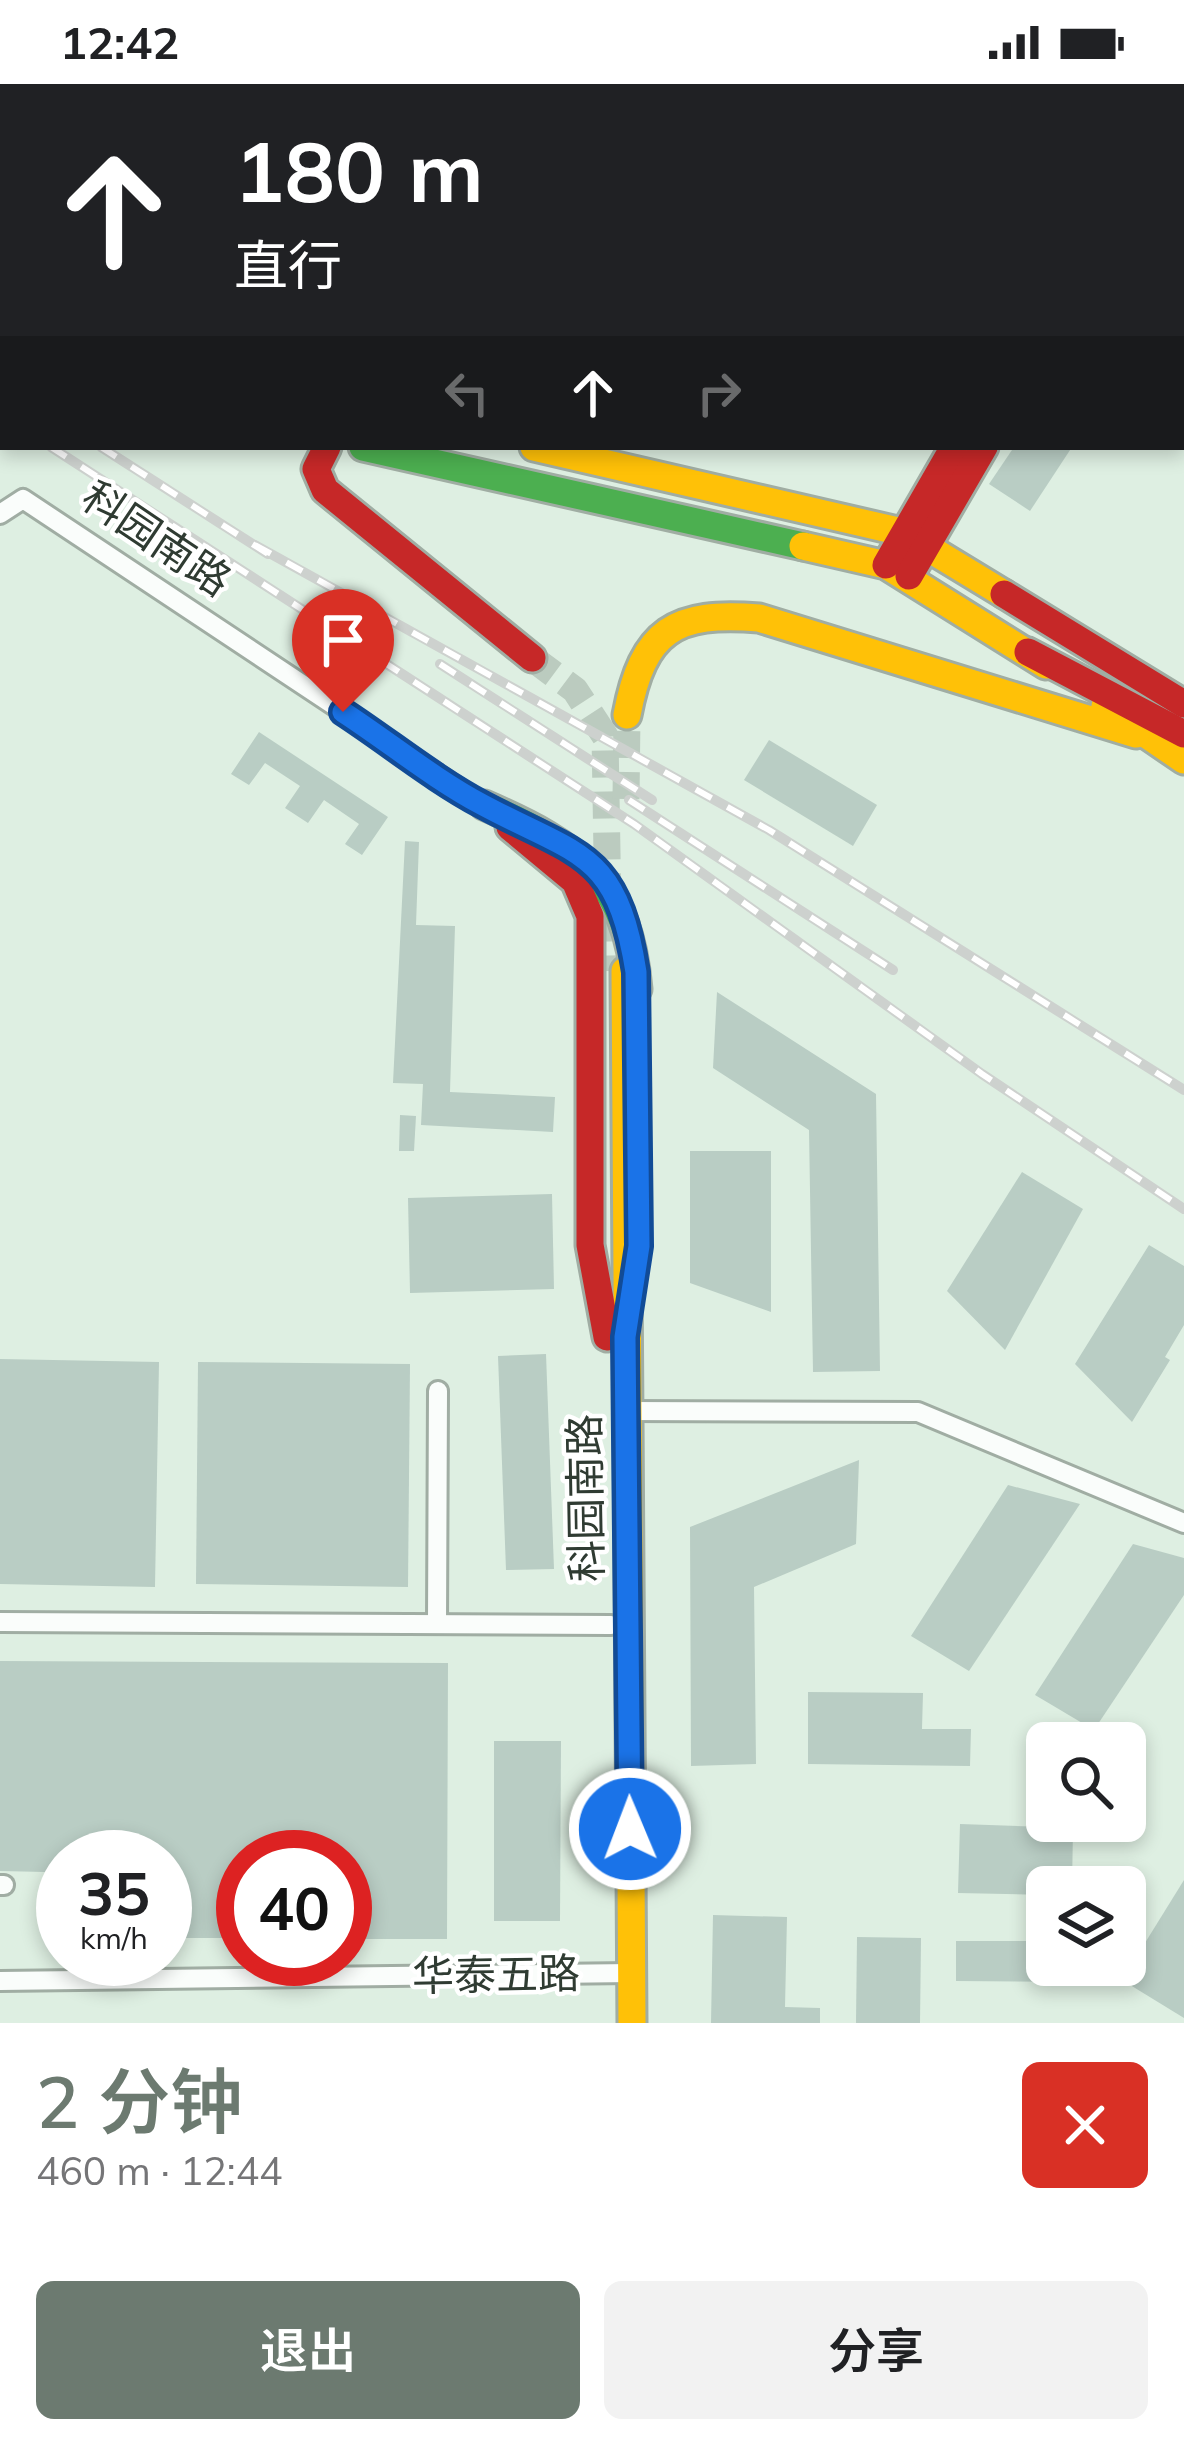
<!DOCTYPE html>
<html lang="zh">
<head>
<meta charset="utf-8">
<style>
	body { margin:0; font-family:Mulish,"Noto Sans SC",sans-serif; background:#f2f2f2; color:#202124; height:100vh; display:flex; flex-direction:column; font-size:45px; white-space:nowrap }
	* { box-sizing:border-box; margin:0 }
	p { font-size:39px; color:#757577 }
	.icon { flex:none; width:66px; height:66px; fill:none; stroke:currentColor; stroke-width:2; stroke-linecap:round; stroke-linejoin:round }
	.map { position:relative; height:1939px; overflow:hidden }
	.panel { display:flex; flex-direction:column; background:#fff; flex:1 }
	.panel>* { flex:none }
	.top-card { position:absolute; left:0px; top:0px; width:1185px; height:366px; box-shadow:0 6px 18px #0003; background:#202124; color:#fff; overflow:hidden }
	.buttons { position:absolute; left:1026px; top:1638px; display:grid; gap:24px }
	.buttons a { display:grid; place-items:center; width:120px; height:120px; border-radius:18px; background:#fff; box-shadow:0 6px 18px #0003; font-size:60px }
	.speed { position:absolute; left:36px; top:1746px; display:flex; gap:24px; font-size:60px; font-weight:700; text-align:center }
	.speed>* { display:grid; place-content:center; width:156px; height:156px; border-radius:50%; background:#fff; box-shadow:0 6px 18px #0003; line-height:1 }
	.speed small { font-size:30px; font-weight:400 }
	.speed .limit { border:18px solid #d22; background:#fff; color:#111 }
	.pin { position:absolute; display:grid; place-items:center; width:102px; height:102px; color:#fff; margin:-123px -51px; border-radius:50% 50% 50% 0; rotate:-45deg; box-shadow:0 0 12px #0007 }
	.pin .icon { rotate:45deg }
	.me { position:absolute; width:132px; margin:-66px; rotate:359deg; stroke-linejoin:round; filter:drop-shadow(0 0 9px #0008) }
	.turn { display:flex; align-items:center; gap:42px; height:252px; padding:0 36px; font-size:54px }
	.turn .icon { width:156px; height:156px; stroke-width:2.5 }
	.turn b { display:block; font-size:84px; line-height:102px }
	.lanes { display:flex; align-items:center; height:114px; padding:0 36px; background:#0003; justify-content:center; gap:60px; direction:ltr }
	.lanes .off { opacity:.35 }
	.round { display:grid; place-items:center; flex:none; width:126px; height:126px; border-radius:18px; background:#f2f2f2 }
	.head { display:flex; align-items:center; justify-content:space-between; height:204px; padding:0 36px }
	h1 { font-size:72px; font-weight:600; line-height:90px; color:#6c7a70 }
	.primary-button { display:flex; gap:24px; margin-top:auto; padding:24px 36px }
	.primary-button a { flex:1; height:138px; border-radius:18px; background:#6c7a70; color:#fff; font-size:48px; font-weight:600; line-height:138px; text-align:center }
	.primary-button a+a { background:#f2f2f2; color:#202124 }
	.status { display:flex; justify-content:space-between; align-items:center; height:84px; padding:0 60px; background:#fff; direction:ltr }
	.status svg { height:33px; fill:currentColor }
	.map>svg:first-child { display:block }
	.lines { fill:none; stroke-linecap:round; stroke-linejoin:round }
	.stream { stroke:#9bd3ce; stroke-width:6 }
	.building { fill:#b9cdc4 }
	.secondary-tunnel { stroke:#bbcbbf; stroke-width:27; stroke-dasharray:27 14; stroke-linecap:butt }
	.street-casing { stroke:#a0ada3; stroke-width:24 }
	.fast-casing { stroke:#a0ada3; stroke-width:33 }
	.slow-casing { stroke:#a0ada3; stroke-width:33 }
	.jam-casing { stroke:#a0ada3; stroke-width:33 }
	.street { stroke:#fafdfb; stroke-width:18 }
	.fast { stroke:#4caf50; stroke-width:27 }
	.slow { stroke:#ffc107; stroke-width:27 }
	.jam { stroke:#c62828; stroke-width:27 }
	.rail-casing { stroke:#cdd1ce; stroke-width:10 }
	.rail { stroke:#fff; stroke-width:6; stroke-dasharray:18; stroke-linecap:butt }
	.route-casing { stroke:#114b97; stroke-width:30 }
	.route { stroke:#1a73e8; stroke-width:21 }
	.labels { text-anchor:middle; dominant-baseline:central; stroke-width:9; stroke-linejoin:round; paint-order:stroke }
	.street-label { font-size:42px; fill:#2f3b32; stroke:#fff }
</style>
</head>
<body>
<div class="status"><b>12:42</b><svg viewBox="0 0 49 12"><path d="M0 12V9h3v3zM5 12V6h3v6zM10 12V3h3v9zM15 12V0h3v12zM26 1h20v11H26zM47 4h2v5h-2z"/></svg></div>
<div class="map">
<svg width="1184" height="1939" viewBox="0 0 1184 1939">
	<rect width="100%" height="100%" fill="#deefe2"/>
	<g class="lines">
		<path class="stream" d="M159 3V0"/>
	</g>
	<g class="building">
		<path d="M1014 363H1072L1030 427 989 400Z"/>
		<path d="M259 648 388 733 362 771 345 760 359 740 324 716 308 739 285 724 300 702 265 679 249 701 231 690Z"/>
		<path d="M769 656 877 721 853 762 744 696Z"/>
		<path d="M405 757 419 758 416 841 455 842 450 1008 555 1013 553 1048 421 1041 423 1000 393 999Z"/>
		<path d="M717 908 876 1010 880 1287 813 1288 809 1046 713 984Z"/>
		<path d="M400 1031 416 1032 414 1067H399Z"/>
		<path d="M690 1067H771V1228L690 1199Z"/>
		<path d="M1022 1088 1083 1125 1005 1266 947 1207Z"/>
		<path d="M552 1110 554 1205 410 1209 408 1114Z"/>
		<path d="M1149 1161 1184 1182V1241L1165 1273 1170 1276 1132 1338 1075 1280Z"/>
		<path d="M546 1270 554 1485 506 1486 498 1272Z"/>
		<path d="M0 1275 159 1278 155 1503 0 1500Z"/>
		<path d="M198 1278 410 1280 408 1503 196 1500Z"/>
		<path d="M859 1376 856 1460 754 1503 756 1680 691 1682 690 1443Z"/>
		<path d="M1008 1401 1080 1420 969 1587 911 1552Z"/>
		<path d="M1133 1460 1184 1474V1511L1094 1646 1035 1611Z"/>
		<path d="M0 1577 448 1579 447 1855H345V1773H243V1854H165V1773H63V1853H45V1788L0 1787Z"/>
		<path d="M808 1608 923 1609 922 1645H971L970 1682 808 1680Z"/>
		<path d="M494 1657H561L560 1837H494Z"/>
		<path d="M960 1740 1073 1744 1072 1803H1047V1811L958 1809Z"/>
		<path d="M1184 1796V1934L1122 1896Z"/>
		<path d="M713 1831 787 1833 785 1923 820 1924V1939H711Z"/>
		<path d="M857 1853 921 1854 920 1939H856Z"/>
		<path d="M956 1857H1047V1881H1090V1898L956 1897Z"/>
	</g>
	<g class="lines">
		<g class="secondary-tunnel">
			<path d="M532 574 575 606 605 652 609 887"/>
			<path d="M626 715 627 631"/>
		</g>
		<g class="street-casing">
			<g id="street">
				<path d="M1046 0 1051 3"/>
				<path d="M1182 86 1184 87"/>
				<path d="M0 430 23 415 484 721"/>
				<path d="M626 1327 918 1328 1184 1439"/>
				<path d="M0 1538 611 1541"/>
				<path d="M437 1540 438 1307"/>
				<path d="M0 1801H4"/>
				<path d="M0 1897 632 1889"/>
			</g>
		</g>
		<g class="fast-casing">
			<g id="fast">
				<path d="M537 3 539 0"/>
				<path d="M0 145 3 147"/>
				<path d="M363 363 803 462"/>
				<path d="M484 721C579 762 628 797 637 905"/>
			</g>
		</g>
		<g class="slow-casing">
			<g id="slow">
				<path d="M1182 37 1184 33"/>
				<path d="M534 363 902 448 1004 510"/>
				<path d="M803 462 886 481 1046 581"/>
				<path d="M1105 622 1184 676"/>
				<path d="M627 631C643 546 675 527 759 534L1136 650"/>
				<path d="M625 887 632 1939"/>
			</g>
		</g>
		<g class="jam-casing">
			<g id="jam">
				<path d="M1175 3 1177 0"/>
				<path d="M0 102 3 104"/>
				<path d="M327 363 316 385 325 406 532 574"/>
				<path d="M886 481 954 363"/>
				<path d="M909 492 984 363"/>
				<path d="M1004 510 1184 620"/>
				<path d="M1028 568 1184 650"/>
				<path d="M510 743 575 797 590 832V1161L607 1253"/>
			</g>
		</g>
		<use href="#street" class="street"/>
		<use href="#fast" class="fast"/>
		<use href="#slow" class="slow"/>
		<use href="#jam" class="jam"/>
		<g class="rail-casing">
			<g id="rail">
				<path d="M0 298 3 300"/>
				<path d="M0 330 3 332"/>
				<path d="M51 363 634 740 982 990 1184 1125"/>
				<path d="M101 363 268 470"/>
				<path d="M255 461 769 746 1184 1006"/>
				<path d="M440 580 652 716"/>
				<path d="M629 716 893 886"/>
			</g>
		</g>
		<use href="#rail" class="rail"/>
	</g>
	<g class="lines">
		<g class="route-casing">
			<path id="route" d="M343 628C389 658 434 695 483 721 578 772 617 766 636 888L639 1162 625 1253 630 1745"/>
		</g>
		<use href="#route" class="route"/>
	</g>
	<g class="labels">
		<g class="street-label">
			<text transform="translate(157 454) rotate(34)">科园南路</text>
			<text transform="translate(585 1414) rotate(-91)">科园南路</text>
			<text transform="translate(496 1890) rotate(-1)">华泰五路</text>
		</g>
	</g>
</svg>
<div class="buttons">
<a><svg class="icon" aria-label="search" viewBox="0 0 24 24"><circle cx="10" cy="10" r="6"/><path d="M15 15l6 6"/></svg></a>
<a><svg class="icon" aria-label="layers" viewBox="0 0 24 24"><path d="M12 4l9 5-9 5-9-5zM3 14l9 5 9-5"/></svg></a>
</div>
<div class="speed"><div>35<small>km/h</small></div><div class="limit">40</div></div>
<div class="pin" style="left:343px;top:628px;background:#d93025"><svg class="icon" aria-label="arrive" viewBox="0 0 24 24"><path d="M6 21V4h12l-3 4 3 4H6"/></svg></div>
<svg class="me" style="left:630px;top:1745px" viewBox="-20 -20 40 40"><circle r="17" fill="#1a73e8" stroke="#fff" stroke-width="3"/><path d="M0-11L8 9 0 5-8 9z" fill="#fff"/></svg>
<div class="top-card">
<div class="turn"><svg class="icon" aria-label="ahead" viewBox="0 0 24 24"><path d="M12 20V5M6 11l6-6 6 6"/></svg><div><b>180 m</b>直行</div></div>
<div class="lanes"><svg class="icon off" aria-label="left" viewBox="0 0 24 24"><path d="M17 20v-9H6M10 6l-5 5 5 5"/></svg><svg class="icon" aria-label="ahead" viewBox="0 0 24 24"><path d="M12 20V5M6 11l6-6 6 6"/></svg><svg class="icon off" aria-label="right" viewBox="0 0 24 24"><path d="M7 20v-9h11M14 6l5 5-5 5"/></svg></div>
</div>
</div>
<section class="panel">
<div class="head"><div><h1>2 分钟</h1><p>460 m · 12:44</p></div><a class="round" style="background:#d93025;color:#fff"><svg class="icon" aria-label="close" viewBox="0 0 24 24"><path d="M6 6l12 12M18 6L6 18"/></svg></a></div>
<div class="primary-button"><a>退出</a><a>分享</a></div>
</section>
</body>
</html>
